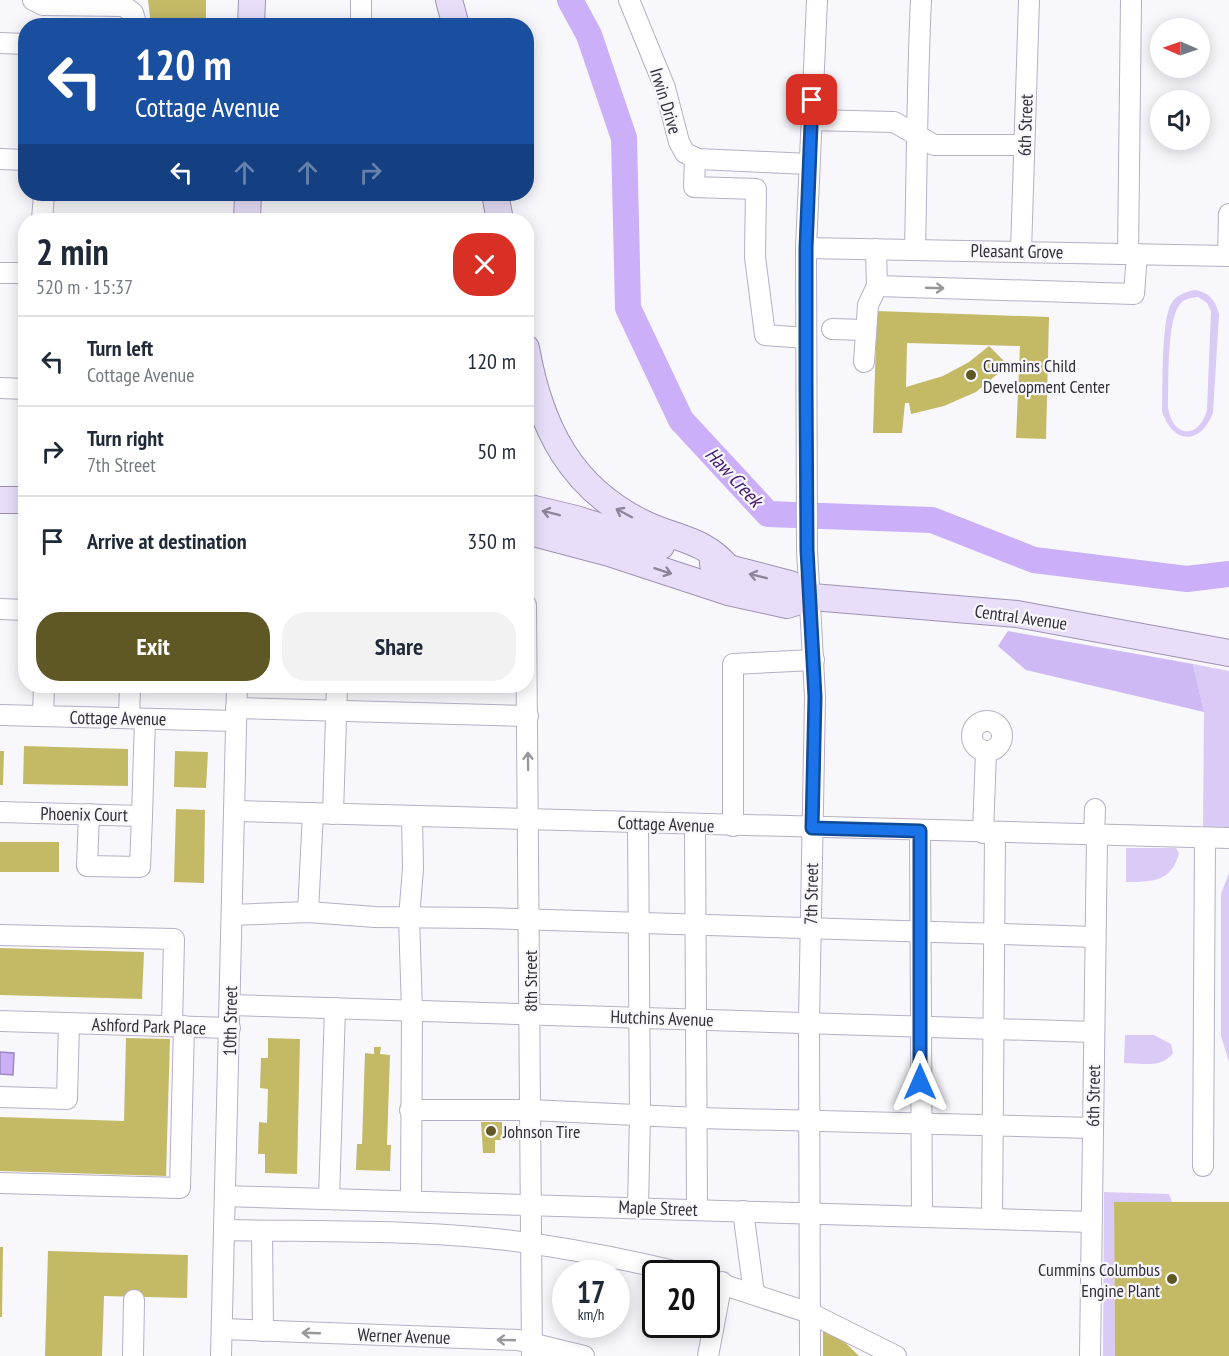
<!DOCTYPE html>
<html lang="en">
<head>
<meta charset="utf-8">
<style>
	body { margin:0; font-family:"PT Sans Narrow",sans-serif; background:#f2f2f3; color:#1f2937; height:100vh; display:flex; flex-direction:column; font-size:22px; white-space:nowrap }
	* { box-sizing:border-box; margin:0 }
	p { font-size:20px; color:#747a83 }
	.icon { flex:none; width:33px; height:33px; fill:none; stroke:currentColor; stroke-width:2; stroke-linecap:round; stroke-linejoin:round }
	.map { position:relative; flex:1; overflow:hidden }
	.details { position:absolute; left:18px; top:213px; width:516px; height:480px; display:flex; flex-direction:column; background:#fff; border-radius:24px; box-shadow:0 3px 15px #0003 }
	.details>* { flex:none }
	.top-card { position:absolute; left:18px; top:18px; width:516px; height:183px; border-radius:24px; box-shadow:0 3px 15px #0003; background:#1a4fa0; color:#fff; overflow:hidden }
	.needle { width:39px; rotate:272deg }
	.controls { position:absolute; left:1150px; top:18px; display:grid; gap:12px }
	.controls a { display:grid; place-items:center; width:60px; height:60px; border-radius:50%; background:#fff; box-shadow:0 3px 15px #0003; font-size:30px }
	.speed { position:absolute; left:552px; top:1260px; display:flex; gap:12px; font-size:30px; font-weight:700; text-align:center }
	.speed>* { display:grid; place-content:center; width:78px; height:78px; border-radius:50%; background:#fff; box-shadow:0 3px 15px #0003; line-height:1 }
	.speed small { font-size:15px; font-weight:400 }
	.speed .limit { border:3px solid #111; border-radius:9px; background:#fff; color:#111 }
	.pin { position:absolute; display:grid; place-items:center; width:51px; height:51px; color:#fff; margin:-26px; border-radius:12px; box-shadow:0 3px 9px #0006 }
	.me { position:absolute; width:66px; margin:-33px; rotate:0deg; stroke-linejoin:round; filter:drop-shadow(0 0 4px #0008) }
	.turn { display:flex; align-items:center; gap:21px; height:126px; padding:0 18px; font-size:27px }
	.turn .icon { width:78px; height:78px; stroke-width:2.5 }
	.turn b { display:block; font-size:42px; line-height:51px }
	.lanes { display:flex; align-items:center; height:57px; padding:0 18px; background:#0003; justify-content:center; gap:30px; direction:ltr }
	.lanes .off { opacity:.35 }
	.round { display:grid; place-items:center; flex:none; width:63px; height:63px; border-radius:24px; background:#f2f2f3 }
	.summary { display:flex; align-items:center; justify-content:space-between; height:102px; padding:0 18px }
	h1 { font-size:36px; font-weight:700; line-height:45px }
	.cta { display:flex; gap:12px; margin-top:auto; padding:12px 18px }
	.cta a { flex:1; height:69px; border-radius:24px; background:#5f5825; color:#fff; font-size:24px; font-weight:700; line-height:69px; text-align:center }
	.cta a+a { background:#f2f2f3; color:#1f2937 }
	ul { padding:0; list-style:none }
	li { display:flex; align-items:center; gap:18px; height:90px; padding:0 18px; border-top:2px solid #e0e1e3 }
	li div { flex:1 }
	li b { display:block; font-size:22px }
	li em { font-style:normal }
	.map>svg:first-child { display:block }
	.green { fill:#dacaf6; fill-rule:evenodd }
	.forest { fill:#ceb9f4 }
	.water { fill:#cbaff9; stroke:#9d89bf; stroke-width:1.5 }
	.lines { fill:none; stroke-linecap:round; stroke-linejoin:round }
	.river { stroke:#cbaff9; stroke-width:26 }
	.building { fill:#c4ba66 }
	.minor-casing { stroke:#b7afc5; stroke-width:22 }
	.major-casing { stroke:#9e92b3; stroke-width:28 }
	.minor { stroke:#fff; stroke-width:20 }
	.major { stroke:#e8def9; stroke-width:26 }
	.oneway { stroke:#99979c }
	.oneway2 { stroke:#8e8698 }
	.route-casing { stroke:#114b97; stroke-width:15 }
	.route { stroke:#1a73e8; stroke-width:10 }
	.poi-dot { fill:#5f5825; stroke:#f8f7fc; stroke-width:2 }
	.labels { text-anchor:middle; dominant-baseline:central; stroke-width:4.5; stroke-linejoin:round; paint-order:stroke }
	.street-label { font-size:18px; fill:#332f38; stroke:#f8f7fc }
	.poi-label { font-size:18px; fill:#332f38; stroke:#f8f7fc; text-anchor:start }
	.water-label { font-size:20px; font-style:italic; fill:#451c70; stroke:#f8f7fc }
</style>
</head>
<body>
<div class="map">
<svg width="1229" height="1356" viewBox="0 0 1229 1356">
	<rect width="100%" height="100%" fill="#f8f7fc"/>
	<g class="green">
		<path d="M1195 290C1210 293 1215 300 1219 314L1213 413C1200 446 1172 444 1162 411 1163 387 1161 322 1171 304 1176 295 1185 292 1195 290ZM1198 297 1207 303 1211 311 1207 410C1199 440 1172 438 1168 407 1169 385 1166 318 1181 303 1186 298 1191 298 1198 297Z"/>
		<path d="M1193 664 1229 671V828H1203L1204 712Z"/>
		<path d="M1126 848H1176L1179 853C1172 882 1152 882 1126 882Z"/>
		<path d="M1229 873V1062L1221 1036V894Z"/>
		<path d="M1125 1035H1154L1171 1044 1173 1053C1162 1069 1141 1063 1124 1063Z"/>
		<path d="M1104 1192 1169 1194 1172 1202 1114 1203 1115 1356H1103Z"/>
	</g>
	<path class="forest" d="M1008 631 1193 664 1204 712 1026 670 998 646Z"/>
	<path class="water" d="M0 1052 14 1053 13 1075 0 1074Z"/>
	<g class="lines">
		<path class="river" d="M570 0 589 35 624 138 628 308 681 420 768 514 932 520 1034 560 1187 579 1229 574"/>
	</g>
	<g class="building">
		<path d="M148 0H206V25L151 26Z"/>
		<path d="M877 311 1049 317 1046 439 1016 438 1020 346 907 343 906 387 943 376 969 362 989 346 1008 365 976 392 944 406 911 414 909 403H905L902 433H873Z"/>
		<path d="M24 746 128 749V786L23 784Z"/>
		<path d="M0 751H4L3 785H0Z"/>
		<path d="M175 751 208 752 206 788 174 787Z"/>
		<path d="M176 809 205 810 204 883 174 882Z"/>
		<rect x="0" y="842" width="59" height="30"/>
		<path d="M0 948 144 952 142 999 0 995Z"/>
		<path d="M126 1038 170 1039 166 1176 0 1171V1117L124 1121Z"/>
		<path d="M268 1038 300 1039 297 1174 265 1173V1154H258L259 1122 267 1123 268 1089 260 1088 261 1058H268Z"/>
		<path d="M374 1047H381L380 1054 390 1055 387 1145H391L390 1171 356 1170 357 1144H362L365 1053 374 1054Z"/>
		<path d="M481 1122H502V1140H495V1153H483Z"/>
		<path d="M1114 1202H1229V1356H1115Z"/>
		<path d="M0 1247H3L2 1317H0Z"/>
		<path d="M48 1251 188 1255 187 1298 104 1296 102 1356H45Z"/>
		<path d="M823 1329H831L859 1356H823Z"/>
	</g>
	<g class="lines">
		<g class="minor-casing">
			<g id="minor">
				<path d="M33 0 43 5 124 6 133 13 137 26"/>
				<path d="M629 0 665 88 679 142 685 153 698 159 809 164"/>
				<path d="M361 26V0"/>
				<path d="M0 43 26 44"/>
				<path d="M811 120 894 122 934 145H1024"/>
				<path d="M695 158 694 187 756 189 755 257 765 335 806 338"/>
				<path d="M0 159 26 160"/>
				<path d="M42 220 44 194"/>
				<path d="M806 248 1229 256"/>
				<path d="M915 249C917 166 917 83 921 0"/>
				<path d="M1021 251 1029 0"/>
				<path d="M1128 254 1131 0"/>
				<path d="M1228 256 1229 214"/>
				<path d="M0 273H26"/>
				<path d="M877 286 1134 294 1137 254"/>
				<path d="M832 329 865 330"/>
				<path d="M864 362 868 305 877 286 876 249"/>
				<path d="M0 388 26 389"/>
				<path d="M526 605 532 1356"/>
				<path d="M0 609 26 610"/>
				<path d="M236 708 528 716"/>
				<path d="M0 715 236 721"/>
				<path d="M43 716 44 686"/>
				<path d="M129 718 130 686"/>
				<circle cx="987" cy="736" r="15"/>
				<path d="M234 811 1229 838"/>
				<path d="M0 812 142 816 145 719"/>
				<path d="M89 814 87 866 140 867 142 816"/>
				<path d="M333 814 337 686"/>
				<path d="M638 823 640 1116 638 1207"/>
				<path d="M695 824 697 1209"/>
				<path d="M733 826V664L814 660"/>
				<path d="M920 831 922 1216"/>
				<path d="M983 833 986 752"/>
				<path d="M1094 836 1095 809"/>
				<path d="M308 912 313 813"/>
				<path d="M232 915 308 912 375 917 484 918 1095 937"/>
				<path d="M0 935 174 939 172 1026"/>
				<path d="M230 1005 1093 1032"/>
				<path d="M0 1021 230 1028"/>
				<path d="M0 1097 67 1099 69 1024"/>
				<path d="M410 1110H531L698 1118 1093 1128"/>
				<path d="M1203 1166 1205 838"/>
				<path d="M0 1183 180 1188 184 1026"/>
				<path d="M225 1196 1091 1222"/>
				<path d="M329 1199 335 1008"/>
				<path d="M411 1201 412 1010 409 918 413 868 412 816"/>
				<path d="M743 1211 754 1293"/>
				<path d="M992 1219 995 833"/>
				<path d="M224 1230C323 1232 432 1229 529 1243 582 1251 634 1261 686 1274"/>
				<path d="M262 1231 263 1331"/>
				<path d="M706 1279 810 1313 896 1356"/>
				<path d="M222 1329 518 1340 584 1356"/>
				<path d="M133 1356 134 1300"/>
				<path d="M221 1356 237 686"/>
				<path d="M708 1356 722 1282"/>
				<path d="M810 1356 809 1023 815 697 807 550 806 248 817 0"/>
				<path d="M1090 1356 1097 836"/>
			</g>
		</g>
		<g class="major-casing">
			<g id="major">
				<path d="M449 0 456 26"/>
				<path d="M251 26 252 0"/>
				<path d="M495 194 500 220"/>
				<path d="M247 220 248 194"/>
				<path d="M526 348C540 427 571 490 647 525 680 540 704 539 729 569"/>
				<path d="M0 500H26"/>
				<path d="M526 507 576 519 661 546"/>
				<path d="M526 531 609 553 728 592 787 605 812 597 1017 614 1229 653"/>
				<path d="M713 564 790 584 812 597"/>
			</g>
		</g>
		<use href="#minor" class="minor"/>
		<use href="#major" class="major"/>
	</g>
	<defs><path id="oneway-shaft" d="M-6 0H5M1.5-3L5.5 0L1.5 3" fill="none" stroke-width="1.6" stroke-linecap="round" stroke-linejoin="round" transform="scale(1.5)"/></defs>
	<g class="oneway">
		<use href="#oneway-shaft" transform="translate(935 288) rotate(2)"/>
		<use href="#oneway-shaft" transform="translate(528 761) rotate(-91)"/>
		<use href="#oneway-shaft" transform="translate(311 1333) rotate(-178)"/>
		<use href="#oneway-shaft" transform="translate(506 1340) rotate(-178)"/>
	</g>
	<g class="oneway2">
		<use href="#oneway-shaft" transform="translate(551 513) rotate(-166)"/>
		<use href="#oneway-shaft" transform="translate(624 513) rotate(-152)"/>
		<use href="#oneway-shaft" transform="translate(663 571) rotate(18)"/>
		<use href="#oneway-shaft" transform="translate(758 576) rotate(-166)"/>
	</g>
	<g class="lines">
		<g class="route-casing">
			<path id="route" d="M812 100 806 248V383L807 550 815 697 812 828 920 831V1082"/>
		</g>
		<use href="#route" class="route"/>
	</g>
	<g class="poi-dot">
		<circle cx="971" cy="375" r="6"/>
		<circle cx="491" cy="1131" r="6"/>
		<circle cx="1172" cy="1279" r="6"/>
	</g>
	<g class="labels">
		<g class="street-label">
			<text transform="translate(666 101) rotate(73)">Irwin Drive</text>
			<text transform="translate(1025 125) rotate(-88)">6th Street</text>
			<text transform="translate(1017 251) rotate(1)">Pleasant Grove</text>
			<text transform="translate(1021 617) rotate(8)">Central Avenue</text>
			<text transform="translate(118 718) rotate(1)">Cottage Avenue</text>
			<text transform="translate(84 814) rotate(1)">Phoenix Court</text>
			<text transform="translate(666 824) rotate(2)">Cottage Avenue</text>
			<text transform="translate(811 894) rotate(-89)">7th Street</text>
			<text transform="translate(530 981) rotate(-90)">8th Street</text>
			<text transform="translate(662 1018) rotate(2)">Hutchins Avenue</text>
			<text transform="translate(230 1021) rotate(-89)">10th Street</text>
			<text transform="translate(149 1026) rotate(2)">Ashford Park Place</text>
			<text transform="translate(1093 1096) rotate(-89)">6th Street</text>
			<text transform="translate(658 1208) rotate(2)">Maple Street</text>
			<text transform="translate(404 1336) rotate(2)">Werner Avenue</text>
		</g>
		<g class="poi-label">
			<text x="983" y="365">Cummins Child<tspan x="983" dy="21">Development Center</tspan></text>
			<text x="503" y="1131">Johnson Tire</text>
			<text x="1160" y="1269" text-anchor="end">Cummins Columbus<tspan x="1160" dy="21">Engine Plant</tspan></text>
		</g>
		<g class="water-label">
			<text transform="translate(734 477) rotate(47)">Haw Creek</text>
		</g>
	</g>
</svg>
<div class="controls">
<a><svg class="needle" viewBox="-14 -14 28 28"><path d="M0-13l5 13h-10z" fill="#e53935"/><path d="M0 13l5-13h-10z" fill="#747a83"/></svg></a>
<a><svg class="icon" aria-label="sound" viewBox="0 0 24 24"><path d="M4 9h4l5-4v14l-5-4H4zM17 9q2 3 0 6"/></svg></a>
</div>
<div class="speed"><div>17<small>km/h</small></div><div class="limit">20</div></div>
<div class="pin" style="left:812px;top:100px;background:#d93025"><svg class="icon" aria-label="arrive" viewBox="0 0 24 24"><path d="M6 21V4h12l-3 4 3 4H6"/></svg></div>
<svg class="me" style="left:920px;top:1082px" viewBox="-20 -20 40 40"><path d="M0-17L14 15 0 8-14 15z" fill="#1a73e8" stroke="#fff" stroke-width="4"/></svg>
<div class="top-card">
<div class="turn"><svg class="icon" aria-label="left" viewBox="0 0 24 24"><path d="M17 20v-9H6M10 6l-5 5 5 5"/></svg><div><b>120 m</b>Cottage Avenue</div></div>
<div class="lanes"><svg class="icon" aria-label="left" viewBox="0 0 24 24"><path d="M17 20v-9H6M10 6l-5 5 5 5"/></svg><svg class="icon off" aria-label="ahead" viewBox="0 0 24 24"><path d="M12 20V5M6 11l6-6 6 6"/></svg><svg class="icon off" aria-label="ahead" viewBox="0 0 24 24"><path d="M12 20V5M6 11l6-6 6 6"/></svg><svg class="icon off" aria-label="right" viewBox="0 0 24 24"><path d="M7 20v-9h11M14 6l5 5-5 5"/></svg></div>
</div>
<section class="details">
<div class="summary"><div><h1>2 min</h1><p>520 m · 15:37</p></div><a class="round" style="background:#d93025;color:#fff"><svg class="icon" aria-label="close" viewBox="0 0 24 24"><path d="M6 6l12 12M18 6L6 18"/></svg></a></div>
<ul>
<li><svg class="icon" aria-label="left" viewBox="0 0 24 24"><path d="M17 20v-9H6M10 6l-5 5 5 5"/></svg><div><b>Turn left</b><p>Cottage Avenue</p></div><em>120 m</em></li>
<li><svg class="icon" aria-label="right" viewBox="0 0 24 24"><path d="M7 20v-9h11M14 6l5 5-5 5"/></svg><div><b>Turn right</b><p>7th Street</p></div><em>50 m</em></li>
<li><svg class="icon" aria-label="arrive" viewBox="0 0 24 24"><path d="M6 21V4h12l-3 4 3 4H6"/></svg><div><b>Arrive at destination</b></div><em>350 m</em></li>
</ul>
<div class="cta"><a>Exit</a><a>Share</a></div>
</section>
</div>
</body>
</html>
